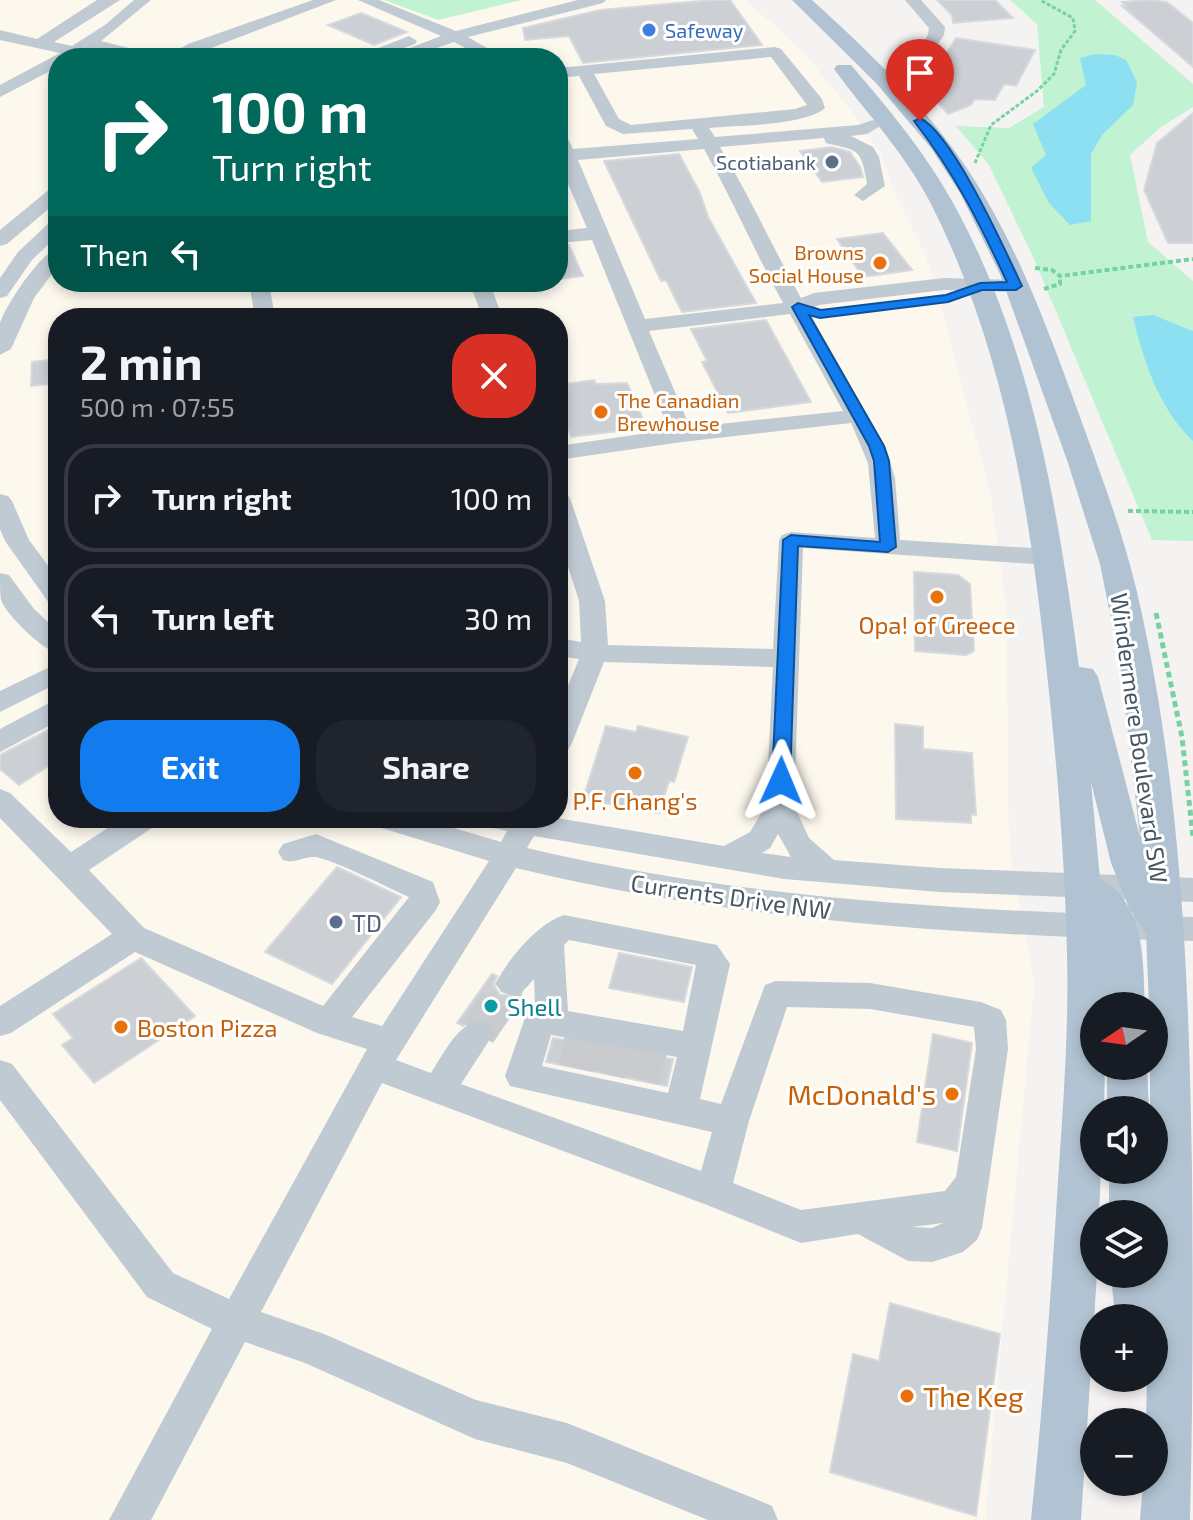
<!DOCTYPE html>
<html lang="en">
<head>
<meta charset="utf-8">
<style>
	body { margin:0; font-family:"Exo 2",sans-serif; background:#20242c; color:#f1f3f6; height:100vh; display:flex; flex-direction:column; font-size:30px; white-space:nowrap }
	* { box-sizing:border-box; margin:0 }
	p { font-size:26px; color:#9ea1a6 }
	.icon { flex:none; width:44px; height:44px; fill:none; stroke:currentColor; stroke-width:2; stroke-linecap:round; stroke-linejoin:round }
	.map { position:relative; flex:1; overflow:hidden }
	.sheet { position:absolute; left:48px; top:308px; width:520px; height:520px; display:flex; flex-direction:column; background:#171b24; border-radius:32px; box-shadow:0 4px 12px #0003 }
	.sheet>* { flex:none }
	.hud { position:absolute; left:48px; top:48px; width:520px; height:244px; border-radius:32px; box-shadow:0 4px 12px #0003; background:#00695c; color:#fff; overflow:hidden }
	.needle { width:52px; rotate:257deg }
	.buttons { position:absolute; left:1080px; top:992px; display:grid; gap:16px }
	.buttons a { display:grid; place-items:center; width:88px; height:88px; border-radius:50%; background:#171b24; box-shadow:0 4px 12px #0003; font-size:40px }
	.pin { position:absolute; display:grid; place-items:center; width:68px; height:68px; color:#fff; margin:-82px -34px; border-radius:50% 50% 50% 0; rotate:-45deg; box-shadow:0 0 8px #0007 }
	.pin .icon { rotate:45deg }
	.me { position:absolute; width:88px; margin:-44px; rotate:1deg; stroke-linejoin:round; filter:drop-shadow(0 0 6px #0008) }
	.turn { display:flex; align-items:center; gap:28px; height:168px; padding:0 32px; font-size:36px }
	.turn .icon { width:104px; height:104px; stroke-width:2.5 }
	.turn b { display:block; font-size:56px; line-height:68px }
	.then { display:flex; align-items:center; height:76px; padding:0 32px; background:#0003; gap:16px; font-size:30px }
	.round { display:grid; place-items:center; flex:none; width:84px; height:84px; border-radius:32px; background:#20242c }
	.headline { display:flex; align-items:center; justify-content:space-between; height:136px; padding:0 32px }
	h1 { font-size:48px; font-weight:700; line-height:60px }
	.button { display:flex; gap:16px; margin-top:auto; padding:16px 32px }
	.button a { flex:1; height:92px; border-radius:32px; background:#127cef; color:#fff; font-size:32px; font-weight:700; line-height:92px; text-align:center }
	.button a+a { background:#20242c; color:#f1f3f6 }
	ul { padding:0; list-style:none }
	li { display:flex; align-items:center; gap:24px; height:108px; margin:0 16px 12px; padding:0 16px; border:4px solid #363941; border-radius:32px }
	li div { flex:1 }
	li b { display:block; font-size:30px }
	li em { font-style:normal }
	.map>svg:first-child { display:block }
	.commercial { fill:#fdf8ee; fill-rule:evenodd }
	.green { fill:#c1f2d2 }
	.water { fill:#8ce0f1 }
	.building { fill:#ccd0d5; stroke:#d6d9de; stroke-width:2 }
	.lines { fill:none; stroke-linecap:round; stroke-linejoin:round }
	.minor-tunnel-far1 { stroke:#cacbce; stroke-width:28; stroke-dasharray:28 14; stroke-linecap:butt }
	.minor-tunnel { stroke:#cacbce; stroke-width:36; stroke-dasharray:36 18; stroke-linecap:butt }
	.path-far2 { stroke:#76d3a1; stroke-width:3; stroke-dasharray:4 2; stroke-linecap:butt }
	.path-far1 { stroke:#76d3a1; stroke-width:4; stroke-dasharray:5 3; stroke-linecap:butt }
	.path { stroke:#76d3a1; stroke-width:5; stroke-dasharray:6 4; stroke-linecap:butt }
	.minor { fill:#c0cad2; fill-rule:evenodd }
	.major { fill:#b1c3d2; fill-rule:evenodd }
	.route { fill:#127cef; stroke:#0c519b; stroke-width:2 }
	.shop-dot { fill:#3f7fe0; stroke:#fff; stroke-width:3 }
	.service-dot { fill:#5c6f8a; stroke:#fff; stroke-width:3 }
	.food-dot { fill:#e8710a; stroke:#fff; stroke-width:3 }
	.culture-dot { fill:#0f9aa8; stroke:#fff; stroke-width:3 }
	.labels { text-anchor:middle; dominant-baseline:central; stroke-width:6; stroke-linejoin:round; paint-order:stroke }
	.far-shop-label { font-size:20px; fill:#366cbe; stroke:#fff; text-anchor:start }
	.far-service-label { font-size:20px; fill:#4e5e75; stroke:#fff; text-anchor:end }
	.far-food-label { font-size:20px; fill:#c56008; stroke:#fff; text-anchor:end }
	.food-label { font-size:24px; fill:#c56008; stroke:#fff }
	.street-label { font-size:24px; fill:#495761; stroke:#fff }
	.service-label { font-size:24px; fill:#4e5e75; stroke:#fff; text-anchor:start }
	.culture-label { font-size:24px; fill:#0d838f; stroke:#fff; text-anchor:start }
	.near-food-label { font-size:28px; fill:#c56008; stroke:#fff; text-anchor:end }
</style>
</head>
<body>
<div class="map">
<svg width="1193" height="1520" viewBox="0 0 1193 1520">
	<rect width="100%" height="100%" fill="#f5f2f2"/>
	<path class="commercial" d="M0 0H746L805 54 852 112 882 155 890 183 925 255 945 320 991 498 1006 606 1009 847 1034 983 985 1520H0ZM58 58H558V282H58ZM58 318H558V818H58Z"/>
	<g class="green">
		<path d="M384 0H522L438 20Z"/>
		<path d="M1010 0H1095L1193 84V107L1161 127 1130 155 1148 242 1193 281V541L1152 540 1034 259 989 165 956 126 1009 128 1044 107 1037 24Z"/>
	</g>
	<g class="water">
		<path d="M1095 54 1115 55 1126 60 1137 82 1133 105 1102 135 1091 154V221L1070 225 1049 203 1031 168 1046 155 1033 124 1086 85 1080 58Z"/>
		<path d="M1153 315 1193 331V441C1159 409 1144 362 1133 317Z"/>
	</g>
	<g class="building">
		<path d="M712 0H730L762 45 583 63 569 36 525 40 523 28 600 10Z"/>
		<path d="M937 0H995L1013 18 953 23 952 15Z"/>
		<path d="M1147 0 1167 2 1193 23V67L1122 6H1126L1122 2Z"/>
		<path d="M361 13 407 32 374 45 328 25Z"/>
		<path d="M956 38 1035 50 1016 86 1004 84 995 100 975 99 971 105 948 114 925 88Z"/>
		<path d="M1193 113V243H1168L1144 190 1157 143Z"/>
		<path d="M832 147 850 152 860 167 863 177 822 182 800 151Z"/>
		<path d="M679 154 700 193 708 217 756 303 682 312 666 280 661 281 604 161Z"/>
		<path d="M883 233 912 270 863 277 837 239Z"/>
		<path d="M569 245 583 276 558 279V246Z"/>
		<path d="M766 320 811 402 728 413 702 362 707 361 691 329Z"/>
		<path d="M58 359V383L31 386 32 362Z"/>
		<path d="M594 380 596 384 627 383 645 424 634 426 635 429 571 437 558 400V385Z"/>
		<path d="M914 572 958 575 970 584 974 651 966 655 915 651Z"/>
		<path d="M895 724 923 727V749L972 753 976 815 971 814V823L896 819Z"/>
		<path d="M606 726 636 732 638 726 688 737 674 782 669 781 659 813 583 799Z"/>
		<path d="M52 728 58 732V760L19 785 0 769V755Z"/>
		<path d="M337 867 401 897 332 984 265 952Z"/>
		<path d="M619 953 692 967 684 1002 609 988Z"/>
		<path d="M141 958 195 1016 94 1083 62 1045 73 1038 53 1014Z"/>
		<path d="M492 974 497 976 493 984 500 995H521L496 1030 490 1020 479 1019 463 1026 457 1023Z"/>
		<path d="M933 1034 972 1043 957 1151 917 1142Z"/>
		<path d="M553 1038 673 1059 667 1086 546 1062Z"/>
		<path d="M890 1303 1000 1334 976 1516 830 1472 853 1354 879 1361Z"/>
	</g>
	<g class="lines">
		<path class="minor-tunnel-far1" d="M506 992 512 983"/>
		<g class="minor-tunnel">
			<path d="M478 1033 507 990"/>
			<path d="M576 1068 583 1037"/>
			<path d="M607 1074 615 1043"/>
			<path d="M641 1080 649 1050"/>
		</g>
		<path class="path-far2" d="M975 163 991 125 1037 91 1054 74 1061 50 1075 31 1073 18 1040 0"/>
		<g class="path-far1">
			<path d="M1035 268 1052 270 1060 276 1193 259"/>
			<path d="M1044 289 1060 284V276"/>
			<path d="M1128 511 1193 512"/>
		</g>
		<path class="path" d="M1156 613 1182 737 1193 837"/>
		<g class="minor">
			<path d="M97 0H120L54 42 72 46 105 25 134 0H151L101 41 156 55 158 58H131L90 48 74 58H58V67L0 97V85L60 53 0 40V30L37 39Z"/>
			<path d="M313 0H336L185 58H165L188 44Z"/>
			<path d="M358 0H379L456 31 578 0H606L603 3 468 37 504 58H484L454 42 408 58H384L441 36Z"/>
			<path d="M905 0H921L945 27 944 35 919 72 875 79 873 75 875 71 907 65 928 35 929 28Z"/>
			<path d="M409 36 417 41 415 44 376 58H353Z"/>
			<path d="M775 47 781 49 822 99 825 108C805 126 737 125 709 128L715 137 858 125 873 120 882 125 867 134 851 136 873 147 879 157 885 186 863 201 854 195 867 184C861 148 859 151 826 143L824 138 720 147C750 197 773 248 801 298L814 293 944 278 1016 280 1026 286 1016 292 944 290 819 305 808 310 886 448 895 478 900 540 1048 549 1057 552 1060 557 1057 562 1048 565 803 548 794 805 809 838 834 860 939 868 1193 878V902L939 892 784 879 534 836 527 848C746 900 969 911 1193 917V941C965 935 739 922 516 868L396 1060 431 1073C445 1052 461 1014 490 1023L494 1033 461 1084 701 1171 712 1132 510 1086 505 1076 528 1009 535 1007 534 979C523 992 518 998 501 992L496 983C509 958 537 924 564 915L717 945 730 964 700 1099 721 1104 765 985 776 981 870 983 981 1002 1001 1010 1006 1020 1008 1049 982 1228 977 1240 963 1252 932 1262 908 1261 858 1234 801 1243 707 1205 382 1083 261 1312 324 1334 476 1400 567 1423 758 1500 772 1506 778 1520H708L567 1463 475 1439 305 1363 245 1342 151 1520H109L212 1329 147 1297 0 1100V1060L12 1064 173 1273 229 1299 367 1049 317 1033 135 952 11 1033 0 1036V1006L112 934 0 818V789L10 793 71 852 123 818H159L155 826 89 870 144 928 323 1006 409 897C391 889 328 857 314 857 301 857 296 864 283 860L278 852 283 844 316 834 433 882 440 902 436 910 352 1017 382 1026 489 861 375 826 371 818H420L501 842 507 831 484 826 480 818H557L724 846 750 832 766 805 773 667 604 662 572 743 568 750 558 753V710L579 659 558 656V638L581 642 579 601 558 535V491L566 493 570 498 605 601 608 645 773 649 779 540 782 535 791 532 875 538 868 463 851 423 682 442 558 460V446L669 430 592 240 558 243V231L587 228 558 161V129L564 130 573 149 698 139 692 129 623 134 606 126 579 76 558 78V68ZM771 57 807 105 795 109 631 125 619 119 594 74ZM704 149C732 199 755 252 783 303L645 319 578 160ZM790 314 843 411 690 427 649 331ZM778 834 791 857 762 853 770 848ZM569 940 696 965 683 1031 568 1011 564 945ZM787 1007 870 1009 974 1027 976 1049 956 1177 945 1191 801 1210 733 1183 749 1121ZM551 1035 677 1057 668 1093 542 1066ZM943 1223 932 1228 912 1227Z"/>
			<path d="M58 186V201L7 244 0 246V230L51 188Z"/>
			<path d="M58 219V235L32 260 7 296 0 298V278L18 252 51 221Z"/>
			<path d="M58 248V266L34 298 11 349 0 355C0 346 0 333 0 323 6 305 40 253 58 248Z"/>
			<path d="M249 282H269L275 318H255Z"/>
			<path d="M469 282H489L503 318H483Z"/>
			<path d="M113 310 120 312 123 318H103L106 312Z"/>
			<path d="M0 494 8 496 12 501 29 540 58 579V605L49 603 5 541 0 529Z"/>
			<path d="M0 573 9 575 34 609 58 631V654C42 649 7 616 1 600 0 593 0 581 0 573Z"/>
			<path d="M58 663V683L0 712V691Z"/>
			<path d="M49 703H58V721L0 752V729Z"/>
		</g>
		<g class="major">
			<path d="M792 0H812C868 51 923 103 966 167 1013 237 1043 316 1072 395 1095 459 1120 522 1136 588 1181 778 1189 976 1192 1170 1193 1287 1193 1404 1190 1520H1140L1143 1482H1154V1422H1146L1147 1378H1154V1318H1115L1111 1274H1154V1214H1109V1170H1154V1110H1150V1066H1154V1006H1149L1146 932 1130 910 1111 863 1091 782 1100 879C1146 903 1143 961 1145 1006H1094V1066H1105L1104 1110H1094V1170H1101L1099 1214H1094V1274H1097L1081 1520H1031C1043 1407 1051 1294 1058 1181 1063 1106 1069 1031 1067 955 1065 855 1056 754 1045 655 1028 499 1002 344 931 204 905 153 867 114 834 69L837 65H851C888 108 924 151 952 201 1031 343 1058 508 1079 667L1093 669 1098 677 1140 837 1120 664 1100 564 1068 463 1000 274 960 193 931 148 876 83Z"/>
			<path d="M1107 1066H1147L1149 1110H1107Z"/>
		</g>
	</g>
	<path class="route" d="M920 118C953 134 1005 250 1022 286L1016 290H982L948 302 820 318 809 315 884 446 889 461 896 547 888 552 798 546 790 781 781 788 772 781 783 540 791 535 880 542 874 461 869 446 792 307 798 303 821 310 946 295 980 283 1007 282C979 222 955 174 914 121Z"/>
	<circle class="shop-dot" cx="649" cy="30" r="8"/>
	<g class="service-dot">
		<circle cx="832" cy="162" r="8"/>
		<circle cx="336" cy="922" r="8"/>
	</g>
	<g class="food-dot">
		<circle cx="880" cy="263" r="8"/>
		<circle cx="601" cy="412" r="8"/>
		<circle cx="937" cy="597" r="8"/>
		<circle cx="635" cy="773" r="8"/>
		<circle cx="121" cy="1027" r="8"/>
		<circle cx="952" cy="1094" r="8"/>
		<circle cx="907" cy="1396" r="8"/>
	</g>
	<circle class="culture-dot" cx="491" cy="1006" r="8"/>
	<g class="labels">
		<g class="far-shop-label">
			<text x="665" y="30">Safeway</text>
		</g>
		<g class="far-service-label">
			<text x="816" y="162">Scotiabank</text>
		</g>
		<g class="far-food-label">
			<text x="864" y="252">Browns<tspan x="864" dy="23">Social House</tspan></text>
			<text x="617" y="400" text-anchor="start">The Canadian<tspan x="617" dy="23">Brewhouse</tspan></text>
		</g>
		<g class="food-label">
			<text x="937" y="624">Opa! of Greece</text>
			<text x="635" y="800">P.F. Chang's</text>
			<text x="137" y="1027" text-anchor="start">Boston Pizza</text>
		</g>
		<g class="street-label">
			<text transform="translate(1140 738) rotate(82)">Windermere Boulevard SW</text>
			<text transform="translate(731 896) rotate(8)">Currents Drive NW</text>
		</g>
		<g class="service-label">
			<text x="352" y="922">TD</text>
		</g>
		<g class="culture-label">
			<text x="507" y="1006">Shell</text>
		</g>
		<g class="near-food-label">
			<text x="936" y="1094">McDonald's</text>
			<text x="923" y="1396" text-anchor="start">The Keg</text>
		</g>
	</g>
</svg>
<div class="buttons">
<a><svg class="needle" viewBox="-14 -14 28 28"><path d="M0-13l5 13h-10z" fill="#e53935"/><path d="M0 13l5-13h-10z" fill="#9ea1a6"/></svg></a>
<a><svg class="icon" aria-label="sound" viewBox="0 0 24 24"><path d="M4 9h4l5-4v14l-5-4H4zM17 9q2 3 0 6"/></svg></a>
<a><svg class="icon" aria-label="layers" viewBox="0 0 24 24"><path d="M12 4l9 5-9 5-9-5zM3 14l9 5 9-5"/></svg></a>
<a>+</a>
<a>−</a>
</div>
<div class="pin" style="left:920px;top:121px;background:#d93025"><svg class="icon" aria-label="arrive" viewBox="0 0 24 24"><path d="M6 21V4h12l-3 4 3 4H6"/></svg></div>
<svg class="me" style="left:781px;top:781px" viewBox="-20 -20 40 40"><path d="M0-17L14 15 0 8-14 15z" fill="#127cef" stroke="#fff" stroke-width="4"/></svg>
<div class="hud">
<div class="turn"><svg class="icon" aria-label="right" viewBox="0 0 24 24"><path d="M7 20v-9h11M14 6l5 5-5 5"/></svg><div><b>100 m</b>Turn right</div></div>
<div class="then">Then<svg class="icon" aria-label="left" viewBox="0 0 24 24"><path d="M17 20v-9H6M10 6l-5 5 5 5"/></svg></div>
</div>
<section class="sheet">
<div class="headline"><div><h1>2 min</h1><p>500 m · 07:55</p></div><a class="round" style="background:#d93025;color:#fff"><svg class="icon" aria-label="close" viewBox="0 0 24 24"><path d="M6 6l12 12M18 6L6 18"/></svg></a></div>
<ul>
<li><svg class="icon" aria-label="right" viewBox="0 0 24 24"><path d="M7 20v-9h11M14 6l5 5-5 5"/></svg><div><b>Turn right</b></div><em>100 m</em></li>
<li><svg class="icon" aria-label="left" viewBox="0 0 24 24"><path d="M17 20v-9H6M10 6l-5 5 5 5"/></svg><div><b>Turn left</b></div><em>30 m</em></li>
</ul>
<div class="button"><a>Exit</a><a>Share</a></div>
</section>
</div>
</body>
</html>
